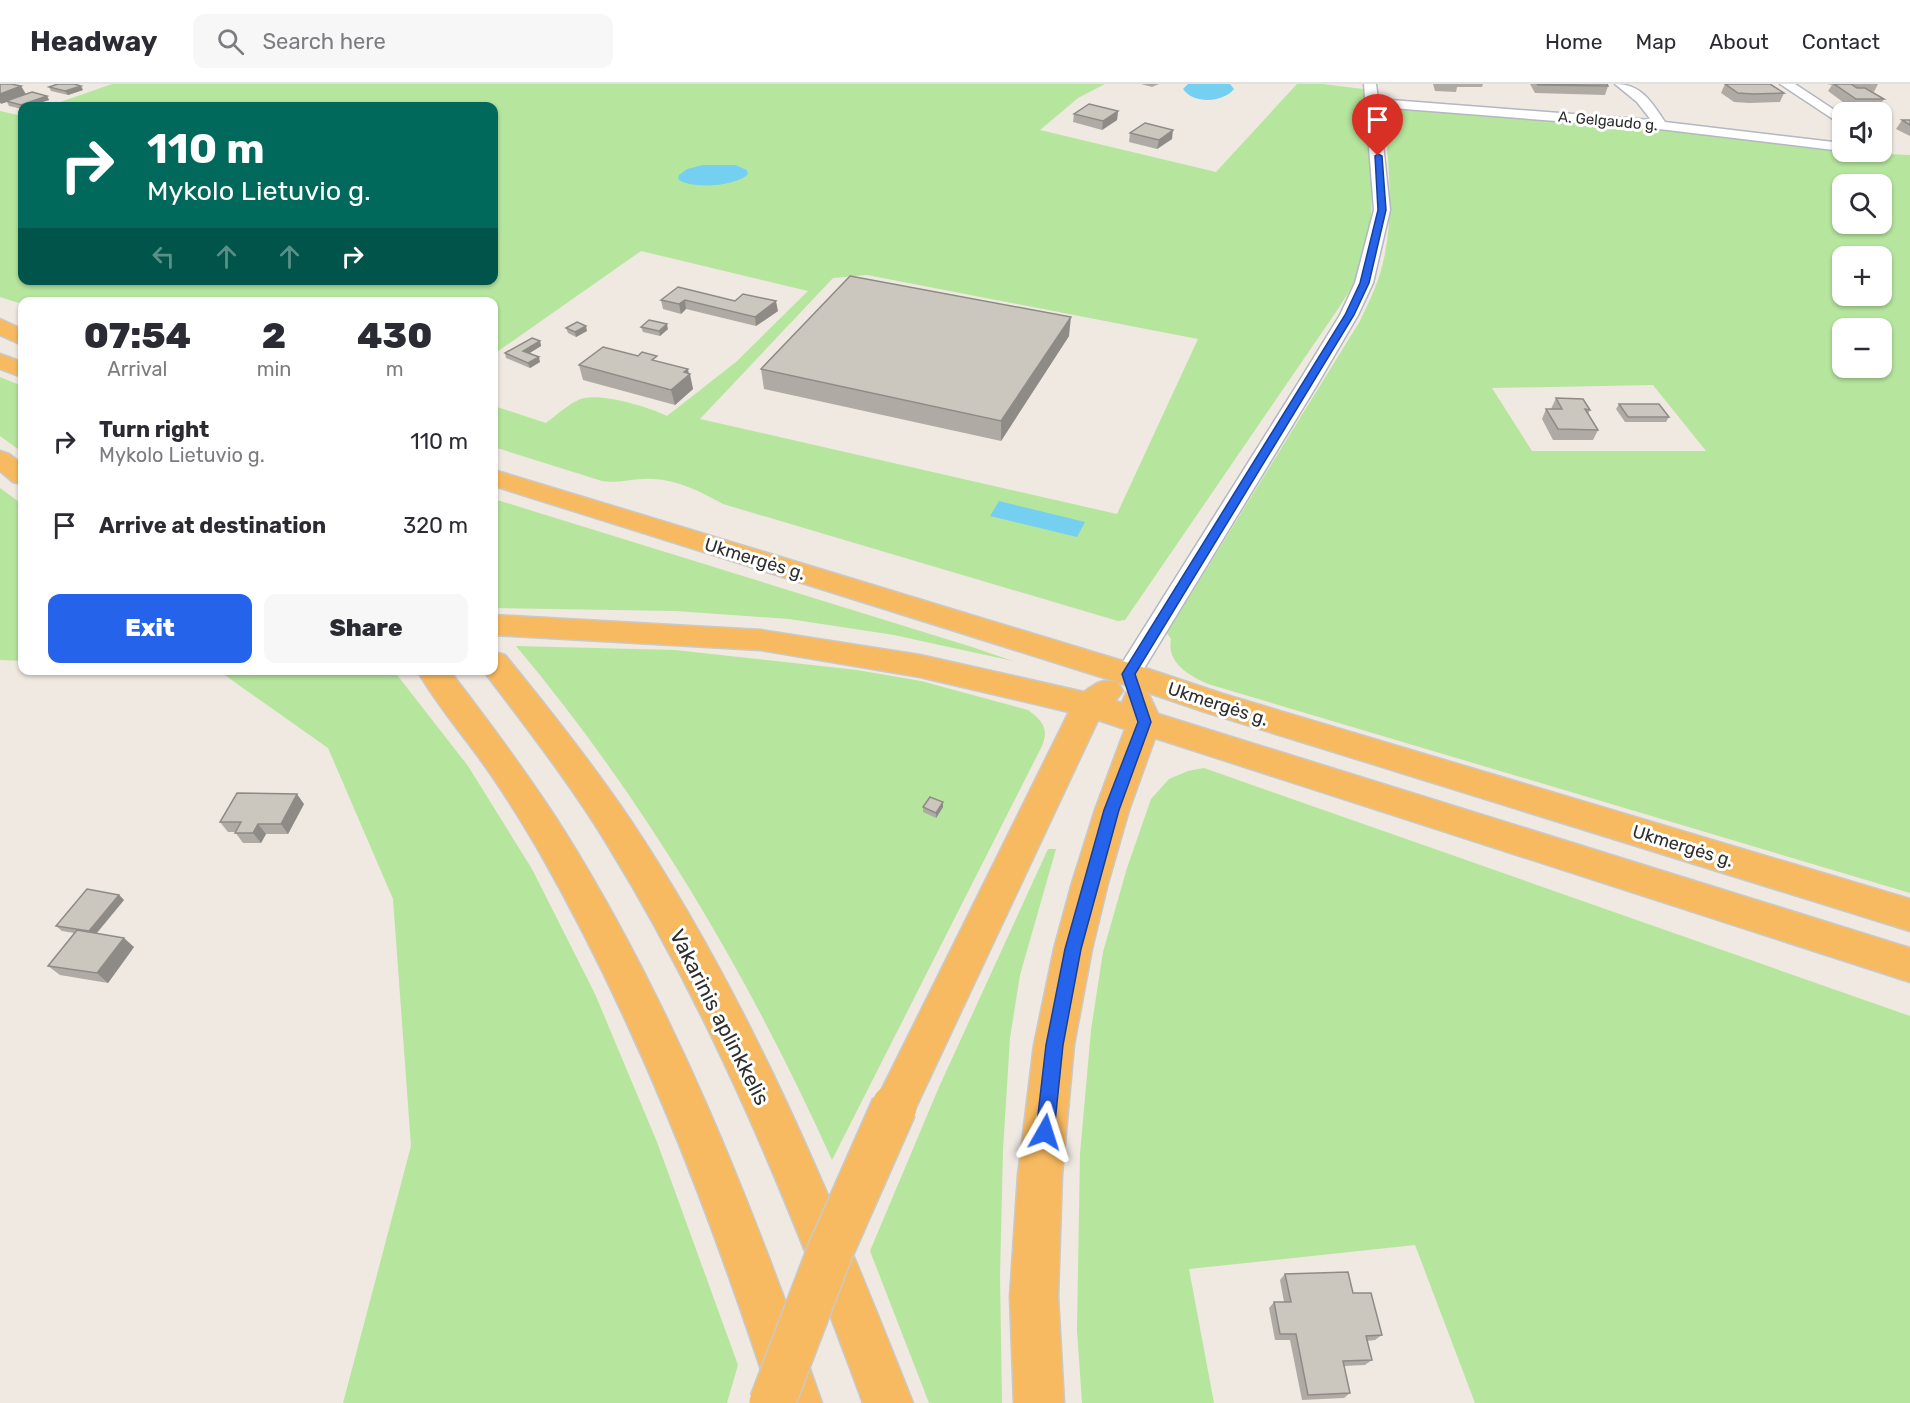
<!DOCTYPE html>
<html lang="en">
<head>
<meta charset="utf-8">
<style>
	body { margin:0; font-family:Rubik,sans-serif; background:#f7f7f7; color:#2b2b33; height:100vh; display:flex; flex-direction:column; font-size:22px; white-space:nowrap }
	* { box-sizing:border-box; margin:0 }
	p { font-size:20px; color:#7c7c81 }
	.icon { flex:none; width:33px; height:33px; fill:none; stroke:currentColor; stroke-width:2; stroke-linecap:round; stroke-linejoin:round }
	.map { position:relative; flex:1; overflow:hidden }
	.side { position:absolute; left:18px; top:213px; width:480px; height:378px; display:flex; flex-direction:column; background:#fff; border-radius:12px; box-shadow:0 2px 4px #0004 }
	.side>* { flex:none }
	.guide { position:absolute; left:18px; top:18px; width:480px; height:183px; border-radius:12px; box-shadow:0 2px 4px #0004; background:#00695c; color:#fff; overflow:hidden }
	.controls { position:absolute; left:1832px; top:18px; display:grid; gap:12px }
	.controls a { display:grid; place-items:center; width:60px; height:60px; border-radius:12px; background:#fff; box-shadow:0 2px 4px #0004; font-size:30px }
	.pin { position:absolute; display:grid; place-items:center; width:51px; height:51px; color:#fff; margin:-62px -26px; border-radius:50% 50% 50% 0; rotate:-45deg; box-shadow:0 0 6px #0007 }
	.pin .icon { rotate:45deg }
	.me { position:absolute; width:66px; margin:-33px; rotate:6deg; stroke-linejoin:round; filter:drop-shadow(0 0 4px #0008) }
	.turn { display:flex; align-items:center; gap:21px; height:126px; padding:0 30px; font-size:27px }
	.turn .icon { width:78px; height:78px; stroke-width:2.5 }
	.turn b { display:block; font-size:42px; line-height:51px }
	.lanes { display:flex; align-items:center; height:57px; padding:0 30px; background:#0003; justify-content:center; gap:30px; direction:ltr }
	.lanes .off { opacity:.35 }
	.eta { display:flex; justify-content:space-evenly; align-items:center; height:102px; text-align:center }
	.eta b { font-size:36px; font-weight:800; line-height:42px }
	.button { display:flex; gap:12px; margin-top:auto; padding:12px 30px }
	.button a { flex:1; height:69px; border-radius:12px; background:#2563eb; color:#fff; font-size:24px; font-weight:800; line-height:69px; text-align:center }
	.button a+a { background:#f7f7f7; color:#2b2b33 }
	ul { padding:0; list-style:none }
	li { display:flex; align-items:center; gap:18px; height:84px; padding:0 30px }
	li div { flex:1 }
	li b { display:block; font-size:22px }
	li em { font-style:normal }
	header { display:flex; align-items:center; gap:36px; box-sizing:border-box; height:84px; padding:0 30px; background:#fff; border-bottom:2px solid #e1e1e2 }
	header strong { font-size:28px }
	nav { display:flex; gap:33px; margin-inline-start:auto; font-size:21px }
	.search { width:420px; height:54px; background:#f7f7f7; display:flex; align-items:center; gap:15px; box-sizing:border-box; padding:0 21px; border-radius:12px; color:#7c7c81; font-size:22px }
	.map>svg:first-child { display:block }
	.green { fill:#b6e59e; fill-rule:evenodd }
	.water { fill:#75cff0 }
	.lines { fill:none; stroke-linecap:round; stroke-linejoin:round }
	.minor-casing { stroke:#b4b7c1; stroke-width:3 }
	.trunk-casing { stroke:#c9c9c9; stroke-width:3 }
	.minor { fill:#fff; fill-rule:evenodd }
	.trunk { fill:#f8ba60; fill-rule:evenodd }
	.trunk-bridge-casing { stroke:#c9c9c9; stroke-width:48; stroke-linecap:butt }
	.trunk-bridge { stroke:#f8ba60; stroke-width:45 }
	.wall { fill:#afaba4 }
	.shaded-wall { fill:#8e8b86 }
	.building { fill:#cbc7bf; stroke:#8e8b86; stroke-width:1.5 }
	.route { fill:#2563eb; stroke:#184099; stroke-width:1.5 }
	.labels { text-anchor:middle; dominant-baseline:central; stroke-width:6; stroke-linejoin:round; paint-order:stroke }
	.far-street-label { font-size:15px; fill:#2e2e2e; stroke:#fff }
	.street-label { font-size:18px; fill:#2e2e2e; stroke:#fff }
	.near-street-label { font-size:21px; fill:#2e2e2e; stroke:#fff }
</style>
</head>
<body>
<header>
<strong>Headway</strong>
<div class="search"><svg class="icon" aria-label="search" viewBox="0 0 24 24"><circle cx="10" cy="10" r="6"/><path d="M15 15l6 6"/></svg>Search here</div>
<nav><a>Home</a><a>Map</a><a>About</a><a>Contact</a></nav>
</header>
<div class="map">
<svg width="1910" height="1319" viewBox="0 0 1910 1319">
	<rect width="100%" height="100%" fill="#efe9e1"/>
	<g class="green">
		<path d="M112 0H1105L1078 14 1040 46 1216 88 1297 0H1323L1363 5 1366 21C1370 79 1381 143 1355 197 1350 206 1344 216 1338 225L1125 536 1118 537 723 420C701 408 679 396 653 395 636 393 620 400 602 397L494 363V322L546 339C556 332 572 316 585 314 604 310 649 323 667 332L736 278 808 207 641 167 494 270V218H22V220L0 213V27L22 32V196H494V22H49ZM703 81H736L747 86 748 90 733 98 688 100ZM867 191 1198 255 1117 430 700 335 833 194Z"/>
		<path d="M1388 23 1689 47 1842 68 1910 71V809L1208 600C1190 592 1166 579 1171 555L1167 549 1360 237C1367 222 1375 206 1380 190 1396 136 1389 81 1383 26ZM1842 100H1881V140H1842ZM1842 172H1881V212H1842ZM1842 244H1881V284H1842ZM1653 301 1706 367H1532L1492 304Z"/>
		<path d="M0 293 22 302V368L0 352Z"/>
		<path d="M0 404 22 420V577L0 576Z"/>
		<path d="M494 415 972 563 1013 577 894 551 789 535 675 527 494 524Z"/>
		<path d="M516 562 675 566 857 586 921 597 1028 626C1043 637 1049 645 1042 662L832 1076C749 892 646 717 516 562Z"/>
		<path d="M219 587H394L468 682 532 785 595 910 657 1058 738 1281 727 1319H343L411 1062 393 815 328 664Z"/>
		<path d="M1204 684 1910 932V1319H1475L1415 1161 1189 1185 1214 1319H1082L1077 1246 1080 1070 1091 946 1103 868 1127 784 1151 715 1169 695 1188 687Z"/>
		<path d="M1048 765H1056L1020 891 1010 954 1003 1066 1000 1192 1002 1319H929L870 1167 939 1003Z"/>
	</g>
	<g class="water">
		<path d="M1188 0H1230L1234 5C1223 19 1193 20 1183 5Z"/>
		<path d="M703 81H736L747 86 748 90C738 102 690 106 678 95L679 91 687 85Z"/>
		<path d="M999 417 1085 438 1077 453 990 432Z"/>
	</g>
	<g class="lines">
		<g class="minor-casing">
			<g id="minor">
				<path d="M1364 0H1376L1378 15 1651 36 1637 18 1615 0C1641 0 1651 17 1665 38L1842 59V67L1659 45 1379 23 1390 126 1373 199 1358 231 1317 301 1137 596 1128 599 1119 596 1115 590 1119 584 1297 301 1340 231 1355 199 1374 126Z"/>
				<path d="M1780 0H1795L1842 31V41Z"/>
			</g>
		</g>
		<g class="trunk-casing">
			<g id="trunk">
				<path d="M0 235 22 245V261L0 251Z"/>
				<path d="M0 270 22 278V293L0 285Z"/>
				<path d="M0 367 9 370 22 380V400L13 398 0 387Z"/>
				<path d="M494 386 1139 582 1223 610 1910 815V847L1202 627 1117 598 494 402Z"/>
				<path d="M494 531 761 546 920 571 1084 608C1096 599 1103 594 1118 599L1123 607 1115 617 1122 619 1126 609 1137 605 1148 609 1158 630 1910 864V898L1155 654 1129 726 1108 799 1092 865 1074 961 1062 1091 1058 1213 1064 1319H1014L1010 1213 1018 1091 1034 961 1054 865 1072 799 1095 726 1125 645 1098 636 909 1038 894 1044 879 1038 873 1023 1069 628 920 593 761 566 494 551Z"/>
				<path d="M494 568 505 571C549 625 592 679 631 737 751 917 834 1119 913 1319H863C792 1126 715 936 607 760 570 699 526 643 483 586H494Z"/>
				<path d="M417 586H449C489 638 528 690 563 745 675 924 752 1120 822 1319H772C709 1126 640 945 539 767 521 736 501 704 480 675 459 646 435 618 417 586Z"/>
			</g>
		</g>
		<use href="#minor" class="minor"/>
		<use href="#trunk" class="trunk"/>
		<g class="trunk-bridge-casing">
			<path id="trunk-bridge" d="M772 1319 829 1170 894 1023"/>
		</g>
		<use href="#trunk-bridge" class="trunk-bridge"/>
	</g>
	<g class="wall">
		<path d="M0 0 21 2 26 10 47 12 49 16 22 22V25L9 22 7 18 0 19Z"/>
		<path d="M1141 0H1159L1152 3Z"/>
		<path d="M1433 0H1483L1482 3H1457L1456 8 1435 7Z"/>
		<path d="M1530 0H1607L1608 2 1605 11 1535 9Z"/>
		<path d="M1725 0 1784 9 1780 18 1749 19 1734 18 1721 9Z"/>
		<path d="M1827 0H1878L1874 8 1871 7 1884 15 1879 23 1851 24 1828 7 1832 1Z"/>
		<path d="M49 3 83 6 68 11 51 7Z"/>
		<path d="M1118 27 1117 36 1102 46 1073 38 1074 30Z"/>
		<path d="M1902 36H1910V52L1896 45Z"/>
		<path d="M1130 49 1172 55 1157 65 1129 58Z"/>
		<path d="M678 203 778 227 756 242 686 225 681 230 663 225 661 216Z"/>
		<path d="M641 243 668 245 660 252 643 248Z"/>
		<path d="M566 244 587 247 576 253 568 249Z"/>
		<path d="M1069 252 1001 357 764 305 761 285Z"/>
		<path d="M540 257 541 262 529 269 540 278 530 284 506 274 505 269Z"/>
		<path d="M658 277 689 290 693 305 675 321 583 296 579 281Z"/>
		<path d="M1556 314 1590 326 1588 330 1598 346 1593 356H1553L1542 335 1546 325H1551Z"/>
		<path d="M1619 320 1669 333 1666 338H1625L1616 325Z"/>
		<path d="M943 718V723L936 734 923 728V723Z"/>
		<path d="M304 720 288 750H266L261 759H243L235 748H228L220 738Z"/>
		<path d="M119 811 124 816 97 849 134 863 108 899 60 891 48 882 74 849 62 847 56 842Z"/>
		<path d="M1285 1190 1353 1209 1382 1251 1375 1256 1367 1257 1372 1276 1365 1281 1344 1282 1350 1309 1344 1314 1302 1316 1290 1256H1275L1269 1224 1274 1218H1284L1280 1196Z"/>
	</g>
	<g class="shaded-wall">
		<path d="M21 2 26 11 1 20 0 18V10Z"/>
		<path d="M81 2 83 6 68 11 65 7Z"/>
		<path d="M47 12 49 16 31 22 22 23 21 21Z"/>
		<path d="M1118 27 1117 36 1102 46 1103 37Z"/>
		<path d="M1173 46 1172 55 1157 65 1159 56Z"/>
		<path d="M685 216 686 225 681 230 679 220Z"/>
		<path d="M776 217 778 227 756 242 755 233Z"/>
		<path d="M1071 233 1069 252 1001 357V337Z"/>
		<path d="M667 240 668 245 660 252 659 247Z"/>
		<path d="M586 242 587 247 576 253 575 248Z"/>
		<path d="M540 257 541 262 525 272 523 267Z"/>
		<path d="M539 273 540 278 530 284 528 279Z"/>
		<path d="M688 285 689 291 690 290 693 305 675 321 671 306 684 288Z"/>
		<path d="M297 710 304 720 288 750 281 740Z"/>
		<path d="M943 718V723L936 734V729Z"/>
		<path d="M258 740 266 750 261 759 253 749Z"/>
		<path d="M119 811 124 816 94 852 89 847Z"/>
		<path d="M124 854 134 863 108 899 97 889Z"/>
	</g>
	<g class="building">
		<path d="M0 0H11L21 2 0 10Z"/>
		<path d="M58 0H74L81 2 65 7 49 3Z"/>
		<path d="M1537 0H1607L1608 2 1538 1Z"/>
		<path d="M1725 0H1770L1784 9 1753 10 1738 9Z"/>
		<path d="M1834 0H1851L1857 4H1865L1884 15H1856Z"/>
		<path d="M32 8 47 12 21 21 6 17Z"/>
		<path d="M1089 20 1118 27 1103 37 1074 30Z"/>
		<path d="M1902 36H1910V41Z"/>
		<path d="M1145 39 1173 46 1159 56 1130 49Z"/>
		<path d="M850 192 1071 233 1001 337 761 285Z"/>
		<path d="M678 203 735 217 743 210 776 217 755 233 685 216 679 220 661 216Z"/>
		<path d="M649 236 667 240 659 247 641 243Z"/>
		<path d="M577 238 586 242 575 248 566 244Z"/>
		<path d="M532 254 540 257 523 267 539 273 528 279 505 269Z"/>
		<path d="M603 263 638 272 642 268 657 272 652 276 688 285 684 288 690 290 671 306 579 281Z"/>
		<path d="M1556 314 1583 315 1590 326 1585 325 1598 346 1558 345 1546 325H1562Z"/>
		<path d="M1619 320H1659L1669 333H1628Z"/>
		<path d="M237 709 297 710 281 740H258L253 749H235L241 738H220Z"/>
		<path d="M930 713 943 718 936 729 923 723Z"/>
		<path d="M87 805 119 811 89 847 56 842Z"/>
		<path d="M77 846 124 854 97 889 48 882Z"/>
		<path d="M1348 1188 1353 1209H1371L1382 1251 1366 1252 1372 1276 1343 1277 1350 1309 1308 1311 1296 1250H1280L1274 1218H1291L1285 1190Z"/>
	</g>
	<path class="route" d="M1378 70 1382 72 1386 126 1369 199 1354 231 1135 590 1151 638 1119 726 1081 865 1063 961 1054 1048 1051 1054 1045 1057 1038 1054 1036 1048 1046 961 1065 865 1104 726 1138 638 1122 590 1345 231 1360 199 1378 126 1375 72Z"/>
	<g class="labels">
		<g class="far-street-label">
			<text transform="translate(1608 37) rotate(5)">A. Gelgaudo g.</text>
		</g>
		<g class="street-label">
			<text transform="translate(755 475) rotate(17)">Ukmergės g.</text>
			<text transform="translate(1218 620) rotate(18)">Ukmergės g.</text>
			<text transform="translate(1683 762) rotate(17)">Ukmergės g.</text>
		</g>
		<g class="near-street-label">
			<text transform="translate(720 933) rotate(63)">Vakarinis aplinkkelis</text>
		</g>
	</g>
</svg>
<div class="controls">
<a><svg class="icon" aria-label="sound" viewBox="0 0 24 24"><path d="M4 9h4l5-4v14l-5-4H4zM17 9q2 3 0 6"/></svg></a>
<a><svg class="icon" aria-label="search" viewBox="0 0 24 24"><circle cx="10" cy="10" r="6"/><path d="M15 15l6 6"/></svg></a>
<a>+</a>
<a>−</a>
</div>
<div class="pin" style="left:1378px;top:72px;background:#d93025"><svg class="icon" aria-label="arrive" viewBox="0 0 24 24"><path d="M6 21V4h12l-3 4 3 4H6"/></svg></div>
<svg class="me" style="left:1045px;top:1048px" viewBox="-20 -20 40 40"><path d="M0-17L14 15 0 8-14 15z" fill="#2563eb" stroke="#fff" stroke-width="4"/></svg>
<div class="guide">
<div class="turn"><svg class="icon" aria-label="right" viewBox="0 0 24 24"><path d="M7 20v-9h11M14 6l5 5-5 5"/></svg><div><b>110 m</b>Mykolo Lietuvio g.</div></div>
<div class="lanes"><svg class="icon off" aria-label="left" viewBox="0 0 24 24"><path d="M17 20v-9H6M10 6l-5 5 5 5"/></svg><svg class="icon off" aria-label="ahead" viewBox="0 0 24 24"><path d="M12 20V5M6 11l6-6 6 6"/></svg><svg class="icon off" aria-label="ahead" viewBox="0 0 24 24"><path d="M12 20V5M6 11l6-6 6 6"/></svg><svg class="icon" aria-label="right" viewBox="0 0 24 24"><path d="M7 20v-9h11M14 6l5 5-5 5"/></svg></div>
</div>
<section class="side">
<div class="eta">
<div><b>07:54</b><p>Arrival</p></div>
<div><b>2</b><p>min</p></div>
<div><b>430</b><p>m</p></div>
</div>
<ul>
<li><svg class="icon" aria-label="right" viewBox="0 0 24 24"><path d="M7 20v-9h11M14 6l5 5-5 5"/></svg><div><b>Turn right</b><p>Mykolo Lietuvio g.</p></div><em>110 m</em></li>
<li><svg class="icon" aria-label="arrive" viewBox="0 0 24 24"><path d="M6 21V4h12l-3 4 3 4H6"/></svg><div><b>Arrive at destination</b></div><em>320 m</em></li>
</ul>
<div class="button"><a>Exit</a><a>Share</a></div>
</section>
</div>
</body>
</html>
